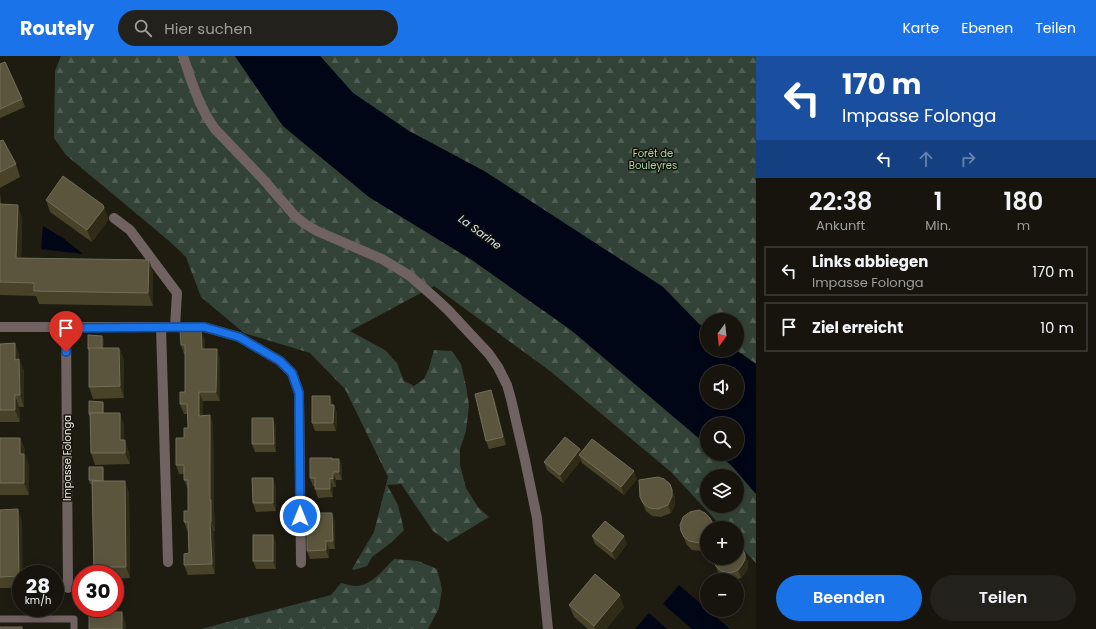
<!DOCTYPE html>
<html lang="de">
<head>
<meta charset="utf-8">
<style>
	body { margin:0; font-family:Poppins,sans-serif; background:#23211b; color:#f1f3f6; height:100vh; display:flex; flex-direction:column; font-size:15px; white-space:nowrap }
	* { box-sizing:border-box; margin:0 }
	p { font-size:13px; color:#9e9e9d }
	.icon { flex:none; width:22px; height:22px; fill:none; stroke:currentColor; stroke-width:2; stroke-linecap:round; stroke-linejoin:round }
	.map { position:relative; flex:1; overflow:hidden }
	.drawer { display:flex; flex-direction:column; background:#16140d; width:340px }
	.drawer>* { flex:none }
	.guide { background:#1a4fa0; color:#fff; overflow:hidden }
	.needle { width:26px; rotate:195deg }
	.fabs { position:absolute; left:700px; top:257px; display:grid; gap:8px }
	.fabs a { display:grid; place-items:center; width:44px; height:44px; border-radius:50%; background:#16140d; box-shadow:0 2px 10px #0003,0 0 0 1px #35332e; font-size:20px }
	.speed { position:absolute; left:12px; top:509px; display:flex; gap:8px; font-size:20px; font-weight:700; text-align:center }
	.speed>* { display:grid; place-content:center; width:52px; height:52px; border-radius:50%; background:#16140d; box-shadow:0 2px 10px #0003,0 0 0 1px #35332e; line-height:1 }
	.speed small { font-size:10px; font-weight:400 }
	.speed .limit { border:6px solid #d22; background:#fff; color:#111 }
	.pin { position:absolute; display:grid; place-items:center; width:34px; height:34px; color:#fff; margin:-41px -17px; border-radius:50% 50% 50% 0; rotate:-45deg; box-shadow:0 0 4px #0007 }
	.pin .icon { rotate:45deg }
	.me { position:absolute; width:44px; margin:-22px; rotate:0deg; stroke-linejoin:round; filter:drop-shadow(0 0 3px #0008) }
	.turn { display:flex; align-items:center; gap:14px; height:84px; padding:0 20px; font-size:18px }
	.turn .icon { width:52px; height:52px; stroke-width:2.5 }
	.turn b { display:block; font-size:28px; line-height:34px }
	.lanes { display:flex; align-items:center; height:38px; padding:0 20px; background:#0003; justify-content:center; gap:20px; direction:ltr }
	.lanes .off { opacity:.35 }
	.eta { display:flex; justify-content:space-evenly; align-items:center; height:68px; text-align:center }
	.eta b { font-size:24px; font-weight:600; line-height:28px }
	.button { display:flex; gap:8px; margin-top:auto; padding:8px 20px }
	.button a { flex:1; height:46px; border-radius:24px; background:#1a73e8; color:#fff; font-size:16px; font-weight:600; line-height:46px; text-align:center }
	.button a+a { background:#23211b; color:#f1f3f6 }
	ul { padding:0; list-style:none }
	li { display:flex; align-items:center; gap:12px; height:50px; margin:0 8px 6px; padding:0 12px; border:2px solid #35332e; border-radius:0px }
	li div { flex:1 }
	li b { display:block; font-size:15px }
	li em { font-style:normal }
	header { display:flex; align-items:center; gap:24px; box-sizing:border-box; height:56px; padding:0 20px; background:#1a73e8; color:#fff }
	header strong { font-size:19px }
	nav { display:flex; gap:22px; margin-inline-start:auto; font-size:14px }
	.search { width:280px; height:36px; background:#23211b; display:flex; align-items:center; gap:10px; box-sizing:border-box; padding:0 14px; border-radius:22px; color:#9e9e9d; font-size:15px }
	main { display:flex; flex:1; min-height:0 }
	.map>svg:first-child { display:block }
	.forest { fill:url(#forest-firs); fill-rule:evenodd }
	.water { fill:#000616; fill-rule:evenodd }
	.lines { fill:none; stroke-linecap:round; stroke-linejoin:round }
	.lane { stroke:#716262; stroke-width:7 }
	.street { stroke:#716262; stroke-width:10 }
	.wall { fill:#484229 }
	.shaded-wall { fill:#2f2b16 }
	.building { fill:#5b553e; stroke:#736e59 }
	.route-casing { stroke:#114b97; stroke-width:10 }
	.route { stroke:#1a73e8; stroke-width:7 }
	.labels { text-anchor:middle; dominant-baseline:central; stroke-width:3; stroke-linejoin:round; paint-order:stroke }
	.park-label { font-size:10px; fill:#a4d5ae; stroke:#151208 }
	.street-label { font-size:10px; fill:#f5f3ec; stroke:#151208 }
	.water-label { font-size:11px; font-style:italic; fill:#cde4ff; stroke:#151208 }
</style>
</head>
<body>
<header>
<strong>Routely</strong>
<div class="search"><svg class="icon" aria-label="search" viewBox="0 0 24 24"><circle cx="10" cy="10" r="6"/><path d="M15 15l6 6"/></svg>Hier suchen</div>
<nav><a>Karte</a><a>Ebenen</a><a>Teilen</a></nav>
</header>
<main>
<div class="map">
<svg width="756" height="573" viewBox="0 0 756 573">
	<defs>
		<pattern id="forest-firs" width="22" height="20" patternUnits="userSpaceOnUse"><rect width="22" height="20" fill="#334236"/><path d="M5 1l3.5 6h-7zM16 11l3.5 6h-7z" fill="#515e53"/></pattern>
	</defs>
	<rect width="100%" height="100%" fill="#1e1b11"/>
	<g class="forest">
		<path d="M61 0H235L283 70 369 141 472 204 571 274 707 389V398H718L732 410 756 438V507L737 487V472H723L671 416 550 315 434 230 350 275 385 294 397 307 404 325 414 330 424 323 429 312 434 294 452 295 461 308 466 330 469 349 466 375 460 393V409L466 432 478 451 489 461 448 486 433 475 401 428 387 429 398 449 404 474 392 486 372 501 367 510 354 514 352 513 374 476 388 421 345 333 310 297 244 277 201 241 186 201 168 184 66 99 54 82 55 15ZM707 420H737V450H707Z"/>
		<path d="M320 0H756V308L736 294H737V264H707V274L699 268 663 231 484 115 409 75 353 37Z"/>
		<path d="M394 503 418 505 437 513 442 533 439 552 428 573H201L331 539 341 527C346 528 352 530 357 530 372 529 384 513 394 503Z"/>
	</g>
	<g class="water">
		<path d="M235 0H320L353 37 409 75 484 115 663 231 699 268 707 274V294H736L756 308V438L732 410 718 398H737V368H707V389L571 274 472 204 369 141 283 70ZM707 316H737V346H707Z"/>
		<path d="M43 170 63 182 83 198 41 193Z"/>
		<path d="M679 529 730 573H692L663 548Z"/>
		<path d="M649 557 667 573H635Z"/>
	</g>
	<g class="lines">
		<path class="lane" d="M0 563H74V573"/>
		<g class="street">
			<path d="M183 0 191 24 199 45 207 61 215 73 262 122 295 160 305 168 317 175 382 203 410 220 434 241 448 254 489 298 498 311 507 329 511 343 525 404 537 462 548 573"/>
			<path d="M114 162 130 174 177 237 175 271"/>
			<path d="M0 271H204L239 281 280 305 292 317 299 337 301 507"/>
			<path d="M161 271 168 506"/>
			<path d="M66 272 68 532"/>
		</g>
	</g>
	<g class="wall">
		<path d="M0 8 22 43 25 51 0 62Z"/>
		<path d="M0 85 16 108 20 121 0 132Z"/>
		<path d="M0 136 1 148 22 162 21 202 149 204 153 217V250L39 248 36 240 0 239Z"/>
		<path d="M46 144 108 161V164L92 186 50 156Z"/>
		<path d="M102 280 104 284 103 292H119L124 304V342L93 343 89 331V294L88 293Z"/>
		<path d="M205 284V293L220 303V345H203V360L213 369 214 451V454L215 475H214L215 518 188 519 184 509 189 497 188 476 184 466 188 455V433L184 424V418H179L176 409 184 382 188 372V358H184L180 348 185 336V298H184L181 289Z"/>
		<path d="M15 287 19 299V303L24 315V351H19L20 366H0V288Z"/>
		<path d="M494 342 506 389 489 393 486 385Z"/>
		<path d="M333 348 337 357 336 375H315L312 367Z"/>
		<path d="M104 350V357L124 369V384L129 396 130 408 95 409 91 397V363L89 358Z"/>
		<path d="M276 370V396H255L252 388Z"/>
		<path d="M0 382H20L25 394V399L29 410V439H0Z"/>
		<path d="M580 393 582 396 637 423 624 439 582 407 581 404 563 427 547 414 544 406Z"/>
		<path d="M332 402 333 403H339L342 411V424H336V431H333V441L318 442 315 433V430H313L310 422Z"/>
		<path d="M104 415V425L129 436 130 522 115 523V518H94L92 428H90L89 424Z"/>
		<path d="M670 428 675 442V448L671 457 661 461 652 460 646 455 640 441Z"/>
		<path d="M276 430V455L256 456 253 447Z"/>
		<path d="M0 454 22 465 21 532H0Z"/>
		<path d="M335 465V493H329V502L310 503 307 495 309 479Z"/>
		<path d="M707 472V493L702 495 692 494 687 489 681 475Z"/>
		<path d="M273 479 276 488V513H256L253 505Z"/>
		<path d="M592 480 627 488 615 504 595 488Z"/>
		<path d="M713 505 748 506V512L745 517 741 522 736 524 724 523 719 518Z"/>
		<path d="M569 549 624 551 606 573H588L574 561Z"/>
	</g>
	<g class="shaded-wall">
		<path d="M18 149 22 162 21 215 16 202Z"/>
		<path d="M103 149 108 161V164L92 186 87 174Z"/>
		<path d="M149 204 153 217V250L148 237Z"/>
		<path d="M201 274 205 284V303L202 293Z"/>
		<path d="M102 280 104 284 103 297 102 293Z"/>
		<path d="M15 287 19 299V303L24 315V351L20 339 15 304Z"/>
		<path d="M119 292 124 304V342L120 330Z"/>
		<path d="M217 293 220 303V345L216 336Z"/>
		<path d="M491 334 494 342 506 389 503 381Z"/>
		<path d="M199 336 203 345V369L199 360Z"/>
		<path d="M15 339 19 351 20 366 15 354Z"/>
		<path d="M330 340 333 348V357L330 349Z"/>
		<path d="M103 346 104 350V363L103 359Z"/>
		<path d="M334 349 337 357 336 375 333 367Z"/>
		<path d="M120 357 124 369V396L120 384Z"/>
		<path d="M210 359 213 369 214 451V454L215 475 211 466 210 444Z"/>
		<path d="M273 362 276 370V396L274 388Z"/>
		<path d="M20 382 25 394V399L29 410V439L24 427 20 398Z"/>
		<path d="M125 384 129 396 130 408 125 397Z"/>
		<path d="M580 393 583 402 579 399 581 404 563 427 560 419Z"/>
		<path d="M339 403 342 411V424L339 416Z"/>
		<path d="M103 411 104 415V429L103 425Z"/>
		<path d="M634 415 637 423 624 439 621 431Z"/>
		<path d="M333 416 336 424V431L333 423Z"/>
		<path d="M273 422 276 430V455L273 447Z"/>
		<path d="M330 422 333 431V441L330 433Z"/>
		<path d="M125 425 129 436 130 522 126 511Z"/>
		<path d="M672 434 675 442V448L671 457 668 449Z"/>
		<path d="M18 453 22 465 23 518H21V525L19 520Z"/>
		<path d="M332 457 335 465V493L333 485Z"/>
		<path d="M210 466 214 475 215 518 212 508Z"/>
		<path d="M273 479 276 488V513L273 505Z"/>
		<path d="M624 480 627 488 615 504 612 496Z"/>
		<path d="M326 485 329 493V502L326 494Z"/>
		<path d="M745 498 748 506V512L745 517 741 522 738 514Z"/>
		<path d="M106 511 108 518H105Z"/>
		<path d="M620 539 624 551 606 573H596L594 570Z"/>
		<path d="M122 556 126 568V573H122Z"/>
	</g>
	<g class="building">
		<path d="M5 6 22 43 0 53V8Z"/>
		<path d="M3 84 16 108 0 116V85Z"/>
		<path d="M63 120 103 149 104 152 87 174 46 144Z"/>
		<path d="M0 148 18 149 16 202 149 204 148 237 34 235V227L0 226Z"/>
		<path d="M201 274 202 293H217L216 336H199V360L210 359V444H211V466H210L212 508 184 509V498L189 497 188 466H184V455H188V424H184V409H176V382H184V372H188L187 348H180V336H185V289H181L180 275Z"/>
		<path d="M88 279 102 280V292L88 293Z"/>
		<path d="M15 287V304L19 303 20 339H15V354H0V288Z"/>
		<path d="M89 292H119L120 330 89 331Z"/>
		<path d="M491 334 503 381 486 385 475 338Z"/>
		<path d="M312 340H330V349H334L333 367H312Z"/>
		<path d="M89 345 103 346V357H90V359L89 358Z"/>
		<path d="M90 357H120V384H125V397H91Z"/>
		<path d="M252 362H273L274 388H252Z"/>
		<path d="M565 381 580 393 560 419 544 406Z"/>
		<path d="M0 382H20V398H24V427H0Z"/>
		<path d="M592 383 634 415 621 431 579 399Z"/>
		<path d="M310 402H332V403H339V416H333V423L330 422V433H315V422H310Z"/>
		<path d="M89 411H103V425L89 424Z"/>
		<path d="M658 421 664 423 670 428 672 434V440L668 449 658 453 649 452 643 447 640 441 639 424Z"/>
		<path d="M252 422H273V447H253Z"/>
		<path d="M92 425H125L126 511H106L105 518H94Z"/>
		<path d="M18 453 19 520 0 521V454Z"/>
		<path d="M699 454 705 457 710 462 713 468V472H707V484L699 487 689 485 684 481 681 475 680 469 683 461 690 456Z"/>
		<path d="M309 457H332L333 485H326V494L307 495V479H309Z"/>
		<path d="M605 465 624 480 612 496 592 480Z"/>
		<rect x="253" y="479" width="20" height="26"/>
		<path d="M737 487 742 492 745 498V503L742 509 738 514 730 517 721 515 716 510 713 505V502H737Z"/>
		<path d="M595 518 620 539 594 570 569 549Z"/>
		<rect x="89" y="556" width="33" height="17"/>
		<rect x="0" y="571" width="22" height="2"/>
	</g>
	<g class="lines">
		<g class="route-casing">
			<path id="route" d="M66 296V272L204 271 239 281 280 305 292 317 299 337 300 460"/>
		</g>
		<use href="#route" class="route"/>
	</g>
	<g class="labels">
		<g class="park-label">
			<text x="653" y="97">Forêt de<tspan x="653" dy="12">Bouleyres</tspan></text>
		</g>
		<g class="street-label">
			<text transform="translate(67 402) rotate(-90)">Impasse Folonga</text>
		</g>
		<g class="water-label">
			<text transform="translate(480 176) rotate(36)">La Sarine</text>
		</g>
	</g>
</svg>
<div class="fabs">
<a><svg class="needle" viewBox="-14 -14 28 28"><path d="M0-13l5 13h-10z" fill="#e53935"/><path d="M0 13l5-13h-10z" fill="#9e9e9d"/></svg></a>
<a><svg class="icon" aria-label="sound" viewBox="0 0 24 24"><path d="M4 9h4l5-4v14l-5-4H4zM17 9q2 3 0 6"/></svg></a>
<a><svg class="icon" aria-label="search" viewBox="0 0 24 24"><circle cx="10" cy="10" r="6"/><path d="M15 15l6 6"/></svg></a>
<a><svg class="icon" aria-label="layers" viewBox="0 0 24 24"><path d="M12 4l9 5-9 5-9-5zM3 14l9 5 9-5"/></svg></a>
<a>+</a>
<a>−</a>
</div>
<div class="speed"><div>28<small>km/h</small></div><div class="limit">30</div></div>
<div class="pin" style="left:66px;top:296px;background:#d93025"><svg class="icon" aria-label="arrive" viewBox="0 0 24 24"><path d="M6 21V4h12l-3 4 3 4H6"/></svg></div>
<svg class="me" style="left:300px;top:460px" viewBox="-20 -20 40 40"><circle r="17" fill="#1a73e8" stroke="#fff" stroke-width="3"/><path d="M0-11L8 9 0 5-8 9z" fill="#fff"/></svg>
</div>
<section class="drawer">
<div class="guide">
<div class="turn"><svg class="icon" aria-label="left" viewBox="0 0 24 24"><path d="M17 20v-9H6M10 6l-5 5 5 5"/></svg><div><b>170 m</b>Impasse Folonga</div></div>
<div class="lanes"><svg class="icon" aria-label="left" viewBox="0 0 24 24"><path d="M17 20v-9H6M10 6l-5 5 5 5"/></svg><svg class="icon off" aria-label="ahead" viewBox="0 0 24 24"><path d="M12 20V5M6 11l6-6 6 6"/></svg><svg class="icon off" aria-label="right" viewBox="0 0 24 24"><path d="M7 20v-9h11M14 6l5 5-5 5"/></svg></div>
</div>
<div class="eta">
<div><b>22:38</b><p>Ankunft</p></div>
<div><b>1</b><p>Min.</p></div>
<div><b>180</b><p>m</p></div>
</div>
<ul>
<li><svg class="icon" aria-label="left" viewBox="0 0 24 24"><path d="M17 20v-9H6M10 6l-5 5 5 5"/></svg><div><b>Links abbiegen</b><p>Impasse Folonga</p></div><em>170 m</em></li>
<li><svg class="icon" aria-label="arrive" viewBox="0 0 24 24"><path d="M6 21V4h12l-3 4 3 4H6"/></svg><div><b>Ziel erreicht</b></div><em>10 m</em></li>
</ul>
<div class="button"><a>Beenden</a><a>Teilen</a></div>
</section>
</main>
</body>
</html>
